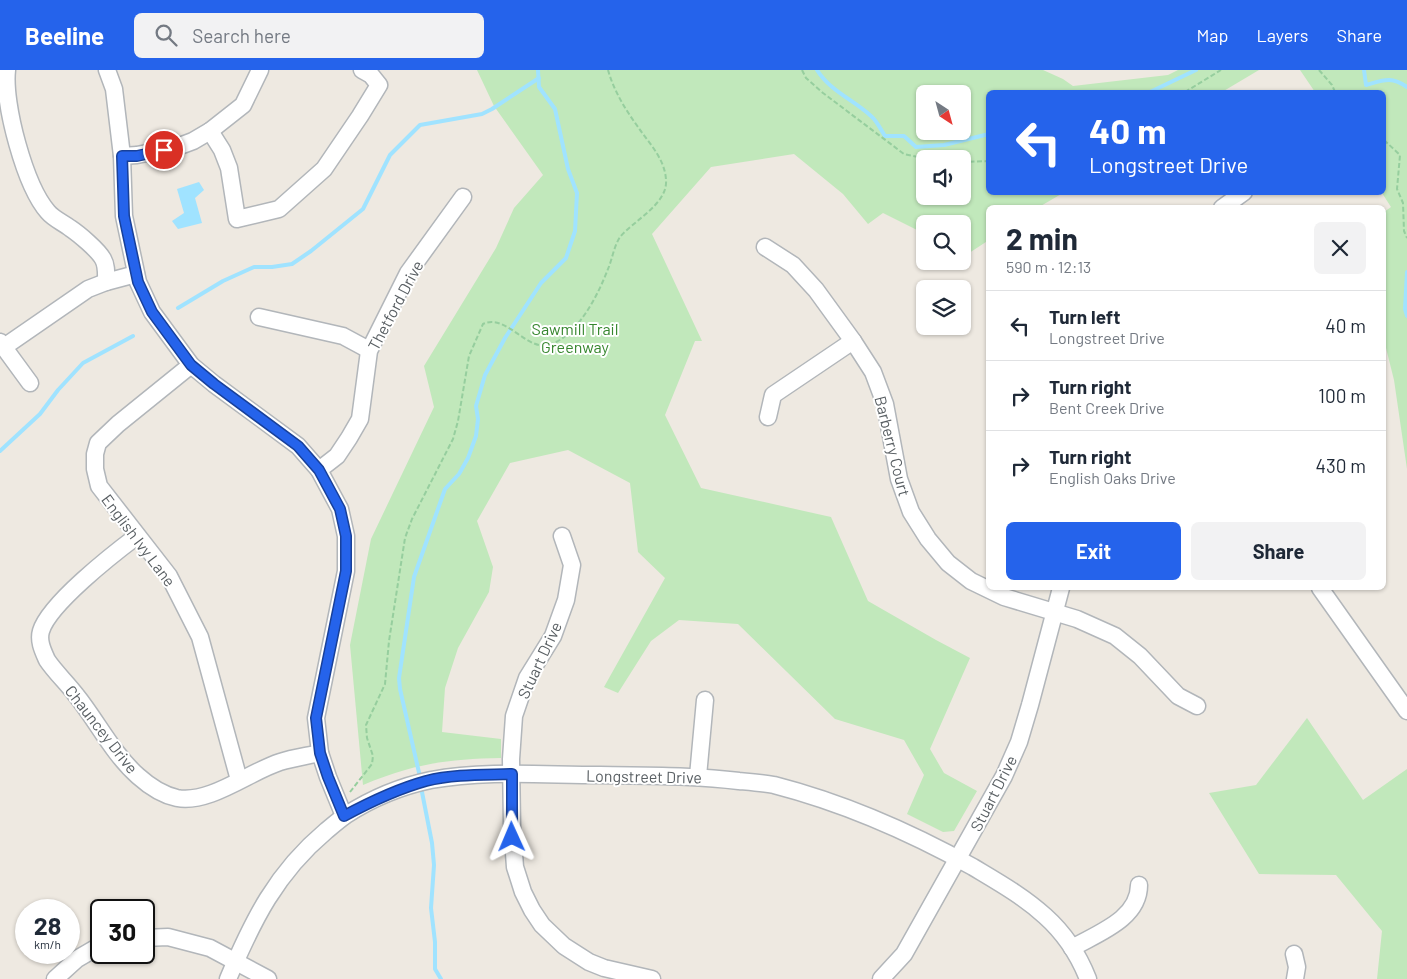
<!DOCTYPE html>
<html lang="en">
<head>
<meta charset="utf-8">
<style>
	body { margin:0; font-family:Barlow,sans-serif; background:#f2f2f3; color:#1f2937; height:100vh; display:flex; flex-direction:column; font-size:19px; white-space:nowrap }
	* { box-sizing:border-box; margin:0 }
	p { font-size:16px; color:#747a83 }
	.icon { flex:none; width:28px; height:28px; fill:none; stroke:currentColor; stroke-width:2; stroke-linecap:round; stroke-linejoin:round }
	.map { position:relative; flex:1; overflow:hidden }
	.panel { position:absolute; left:986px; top:135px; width:400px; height:385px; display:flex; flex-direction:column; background:#fff; border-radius:8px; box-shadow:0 1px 4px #0004 }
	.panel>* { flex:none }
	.guide { position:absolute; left:986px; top:20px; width:400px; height:105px; border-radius:8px; box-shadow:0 1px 4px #0004; background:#2563eb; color:#fff; overflow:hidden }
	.needle { width:32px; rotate:144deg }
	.controls { position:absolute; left:916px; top:15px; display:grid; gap:10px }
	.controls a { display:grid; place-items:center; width:55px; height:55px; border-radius:8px; background:#fff; box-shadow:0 1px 4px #0004; font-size:25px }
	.speed { position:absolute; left:15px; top:829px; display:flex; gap:10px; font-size:25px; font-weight:700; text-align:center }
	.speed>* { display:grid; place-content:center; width:65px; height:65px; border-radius:50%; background:#fff; box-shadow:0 1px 4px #0004; line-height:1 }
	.speed small { font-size:12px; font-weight:400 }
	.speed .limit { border:2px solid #111; border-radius:8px; background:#fff; color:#111 }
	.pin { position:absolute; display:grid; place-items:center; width:42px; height:42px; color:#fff; margin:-21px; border:2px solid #fff; border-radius:50%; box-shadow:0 1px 5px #0007 }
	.me { position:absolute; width:55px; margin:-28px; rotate:359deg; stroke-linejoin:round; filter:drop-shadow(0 0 4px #0008) }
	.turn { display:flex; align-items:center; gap:18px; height:105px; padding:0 20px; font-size:22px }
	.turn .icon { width:65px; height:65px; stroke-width:2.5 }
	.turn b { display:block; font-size:35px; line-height:42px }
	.round { display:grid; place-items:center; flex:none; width:52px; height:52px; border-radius:8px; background:#f2f2f3 }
	.summary { display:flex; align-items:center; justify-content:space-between; height:85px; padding:0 20px }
	h1 { font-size:30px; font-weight:700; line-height:38px }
	.action { display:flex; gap:10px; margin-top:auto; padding:10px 20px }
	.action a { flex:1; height:58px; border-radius:8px; background:#2563eb; color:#fff; font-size:20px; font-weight:700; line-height:58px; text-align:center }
	.action a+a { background:#f2f2f3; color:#1f2937 }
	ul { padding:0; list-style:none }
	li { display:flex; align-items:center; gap:15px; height:70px; padding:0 20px; border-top:1px solid #e0e1e3 }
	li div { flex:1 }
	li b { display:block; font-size:19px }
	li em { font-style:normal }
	header { display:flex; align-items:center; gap:30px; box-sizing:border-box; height:70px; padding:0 25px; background:#2563eb; color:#fff }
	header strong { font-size:24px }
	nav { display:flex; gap:28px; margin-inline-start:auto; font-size:18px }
	.search { width:350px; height:45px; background:#f2f2f3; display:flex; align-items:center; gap:12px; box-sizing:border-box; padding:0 18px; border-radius:8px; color:#747a83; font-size:19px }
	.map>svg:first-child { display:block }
	.green { fill:#c1e8bb; fill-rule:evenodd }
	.water { fill:#a0e3ff }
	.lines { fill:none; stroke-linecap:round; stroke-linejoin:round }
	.stream { stroke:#a0e3ff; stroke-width:4 }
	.minor-casing { stroke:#b2b6ba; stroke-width:19 }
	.path { stroke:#96ce9e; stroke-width:2; stroke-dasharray:5 2.5; stroke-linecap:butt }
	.minor { stroke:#fff; stroke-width:16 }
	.route-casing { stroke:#184099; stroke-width:12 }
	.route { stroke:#2563eb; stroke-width:9 }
	.labels { text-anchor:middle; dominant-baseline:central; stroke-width:4; stroke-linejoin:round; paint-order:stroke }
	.street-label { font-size:16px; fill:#595f63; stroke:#fff }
	.park-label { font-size:16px; fill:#36862e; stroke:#fff }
</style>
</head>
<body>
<header>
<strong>Beeline</strong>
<div class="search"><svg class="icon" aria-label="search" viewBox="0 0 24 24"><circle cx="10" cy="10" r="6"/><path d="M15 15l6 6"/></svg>Search here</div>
<nav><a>Map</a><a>Layers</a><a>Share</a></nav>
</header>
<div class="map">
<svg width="1407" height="909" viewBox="0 0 1407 909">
	<rect width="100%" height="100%" fill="#eee9e1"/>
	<g class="green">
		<path d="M477 0H1043L1063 9 1073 16 1168 5 1178 0H1259L1222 22H989V122L1063 123 1039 137 989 138V170L963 187 962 154H925V164L883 143 868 154 843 124 794 84 711 97 652 164 702 271H695L665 345 701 418 831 447 868 531 936 570 970 588 930 679 944 703 977 721 954 761 943 762 907 744 924 705 904 670 835 649 738 554 679 550 651 571 618 623 604 617 665 508 638 482 630 413 568 380 510 393 477 451 493 497 489 522 458 578 445 618 442 662 501 669V688C447 689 413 694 363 715L350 575 371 469 434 337 424 296 496 178 514 138 543 105 494 36ZM925 24H962V61H925ZM925 89H962V126H925Z"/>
		<path d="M1300 0H1407V399L1394 310 1384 270V142L1391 137 1382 123 1384 122V22H1315Z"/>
		<path d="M1307 648 1363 730 1407 699V909H1377L1382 861 1336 805 1259 804 1209 723 1256 715Z"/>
	</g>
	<path class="water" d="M199 112 204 120 195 128 202 153 178 159 172 151 184 143 177 119Z"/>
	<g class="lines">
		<g class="stream">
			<path d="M817 0C830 21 854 30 871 46 877 51 881 60 885 66H904L916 77 944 75 989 64"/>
			<path d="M1364 0 1366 15C1384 10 1391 6 1407 17"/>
			<path d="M1150 22 1196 0"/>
			<path d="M1407 202 1405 239 1407 246"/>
			<path d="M178 238 223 211 254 197H272L292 194 311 181 363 139 390 85 420 55 482 44 492 39 539 8"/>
			<path d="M0 381 40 344 58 320 83 293 133 266"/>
			<path d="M420 707 400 619 399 608 414 507 445 419 459 404 468 388 476 366 478 349 476 336 485 305 505 268 541 213 566 188 575 161 577 123 568 99 555 39 539 17 538 0"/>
			<path d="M421 717 432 773 434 795 431 838 435 872V899L441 909"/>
		</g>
		<g class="minor-casing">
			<g id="minor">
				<path d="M7 0C3 34 25 116 48 142 54 149 62 152 70 158 79 164 98 180 103 189 107 196 106 204 106 212"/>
				<path d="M107 0 114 19 122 86 124 146 138 212 152 242 191 295 214 314 298 376 319 400 340 439 346 466V501L316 648 320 683 328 707 344 746"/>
				<path d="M210 61 222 80 229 98 237 149 279 139 324 99 360 46 379 15 371 5 362 0"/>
				<path d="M122 86 137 85 177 77 193 71 210 61 243 35 260 0"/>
				<path d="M1222 138 1244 122"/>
				<path d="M765 177 793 195 816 220 853 271 873 302 885 334 899 409 911 442 928 469 948 493 971 511 1004 527 1077 549 1115 566 1140 586 1178 626 1197 636"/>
				<path d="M259 247 343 266 369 280"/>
				<path d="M0 272 30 313"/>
				<path d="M4 277 88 219 106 212 136 204"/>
				<path d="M191 295 118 354 98 373 95 384V399L99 416 169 506 200 567 239 710"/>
				<path d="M768 347 773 325 853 271"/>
				<path d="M319 400 337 386 349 368 360 349 369 281 408 203 463 127"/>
				<path d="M137 466C113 484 49 534 41 561 38 571 43 581 47 590 55 602 67 613 76 625 97 651 113 684 138 706 148 715 163 725 177 728 210 734 249 702 280 692 293 688 307 686 320 683"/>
				<path d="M562 466 572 495 566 530 553 566 527 608 514 646 511 689 512 756 515 797 523 822 532 840 542 855 564 876 589 892 604 898 652 909"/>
				<path d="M1320 518 1407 641"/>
				<path d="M698 706 705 630"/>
				<path d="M144 868 168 867 210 878 268 909"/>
				<path d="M1072 878C1098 863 1139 849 1139 815"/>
				<path d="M1294 884 1297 897 1295 909"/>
				<path d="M55 909 77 889 101 875"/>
				<path d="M228 909C253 850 276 803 326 761 332 756 339 750 346 745 371 729 402 716 431 710 486 700 544 705 600 705 647 706 692 705 739 711 750 712 763 713 774 715 844 733 910 762 973 797 998 812 1023 826 1045 846 1064 863 1079 886 1088 909"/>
				<path d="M881 909 904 884 1004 706 1019 672 1030 635 1061 518"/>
			</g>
		</g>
		<g class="path">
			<path d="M802 0 806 8 823 23 904 84 928 89"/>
			<path d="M1319 0 1332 15 1335 22"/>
			<path d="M1185 22 1221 0"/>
			<path d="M1384 70 1400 85 1397 119 1403 133 1404 161 1407 168"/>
			<path d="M962 92 989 91"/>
			<path d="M350 722 372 694 373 686 367 668 366 655 385 614 389 571 405 468 412 449 453 369 458 351 469 286 483 254C508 243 527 284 552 274 579 263 598 225 608 199 612 190 614 176 620 167 633 151 668 134 666 110 665 89 649 73 638 57 625 39 614 21 608 0"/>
		</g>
		<use href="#minor" class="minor"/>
	</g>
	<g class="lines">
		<g class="route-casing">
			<path id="route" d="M164 80 137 86H122L124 146 138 212 152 242 191 295 214 314 298 376 319 400 340 439 346 466V501L316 648 320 683 328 707 344 746C370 732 397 719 426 711 454 704 483 705 512 704V767"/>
		</g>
		<use href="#route" class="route"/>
	</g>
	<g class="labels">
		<g class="street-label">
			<text transform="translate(395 235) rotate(-62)">Thetford Drive</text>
			<text transform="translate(893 376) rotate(76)">Barberry Court</text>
			<text transform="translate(139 470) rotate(53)">English Ivy Lane</text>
			<text transform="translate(539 590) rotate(-65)">Stuart Drive</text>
			<text transform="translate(102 659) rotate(52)">Chauncey Drive</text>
			<text transform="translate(644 706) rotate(1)">Longstreet Drive</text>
			<text transform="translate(993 723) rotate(-63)">Stuart Drive</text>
		</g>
		<g class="park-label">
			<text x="575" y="258">Sawmill Trail<tspan x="575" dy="18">Greenway</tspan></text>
		</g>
	</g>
</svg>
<div class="controls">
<a><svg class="needle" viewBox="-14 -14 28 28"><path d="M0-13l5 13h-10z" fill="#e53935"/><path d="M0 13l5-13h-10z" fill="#747a83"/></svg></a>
<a><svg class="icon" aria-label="sound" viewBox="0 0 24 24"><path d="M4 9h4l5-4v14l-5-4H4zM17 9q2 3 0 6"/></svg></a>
<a><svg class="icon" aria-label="search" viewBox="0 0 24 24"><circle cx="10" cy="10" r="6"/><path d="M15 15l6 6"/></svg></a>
<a><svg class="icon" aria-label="layers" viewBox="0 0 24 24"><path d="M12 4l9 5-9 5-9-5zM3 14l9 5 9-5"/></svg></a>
</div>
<div class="speed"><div>28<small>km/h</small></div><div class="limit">30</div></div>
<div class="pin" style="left:164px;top:80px;background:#d93025"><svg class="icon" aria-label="arrive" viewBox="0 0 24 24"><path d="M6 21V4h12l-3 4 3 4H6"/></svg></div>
<svg class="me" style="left:512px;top:767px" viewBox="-20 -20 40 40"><path d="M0-17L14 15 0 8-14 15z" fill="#2563eb" stroke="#fff" stroke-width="4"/></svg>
<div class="guide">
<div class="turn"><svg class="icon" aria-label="left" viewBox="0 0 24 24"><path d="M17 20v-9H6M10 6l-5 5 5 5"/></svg><div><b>40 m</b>Longstreet Drive</div></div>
</div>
<section class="panel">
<div class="summary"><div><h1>2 min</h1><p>590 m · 12:13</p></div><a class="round"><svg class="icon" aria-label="close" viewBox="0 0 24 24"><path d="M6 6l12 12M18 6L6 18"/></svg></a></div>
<ul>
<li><svg class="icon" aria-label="left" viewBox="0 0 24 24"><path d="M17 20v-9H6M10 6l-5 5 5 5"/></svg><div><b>Turn left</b><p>Longstreet Drive</p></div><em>40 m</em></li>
<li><svg class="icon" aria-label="right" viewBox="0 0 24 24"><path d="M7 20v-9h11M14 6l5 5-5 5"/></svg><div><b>Turn right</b><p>Bent Creek Drive</p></div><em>100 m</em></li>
<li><svg class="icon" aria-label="right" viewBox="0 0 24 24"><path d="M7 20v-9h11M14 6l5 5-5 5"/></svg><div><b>Turn right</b><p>English Oaks Drive</p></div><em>430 m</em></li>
</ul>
<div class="action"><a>Exit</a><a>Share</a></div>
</section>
</div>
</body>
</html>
